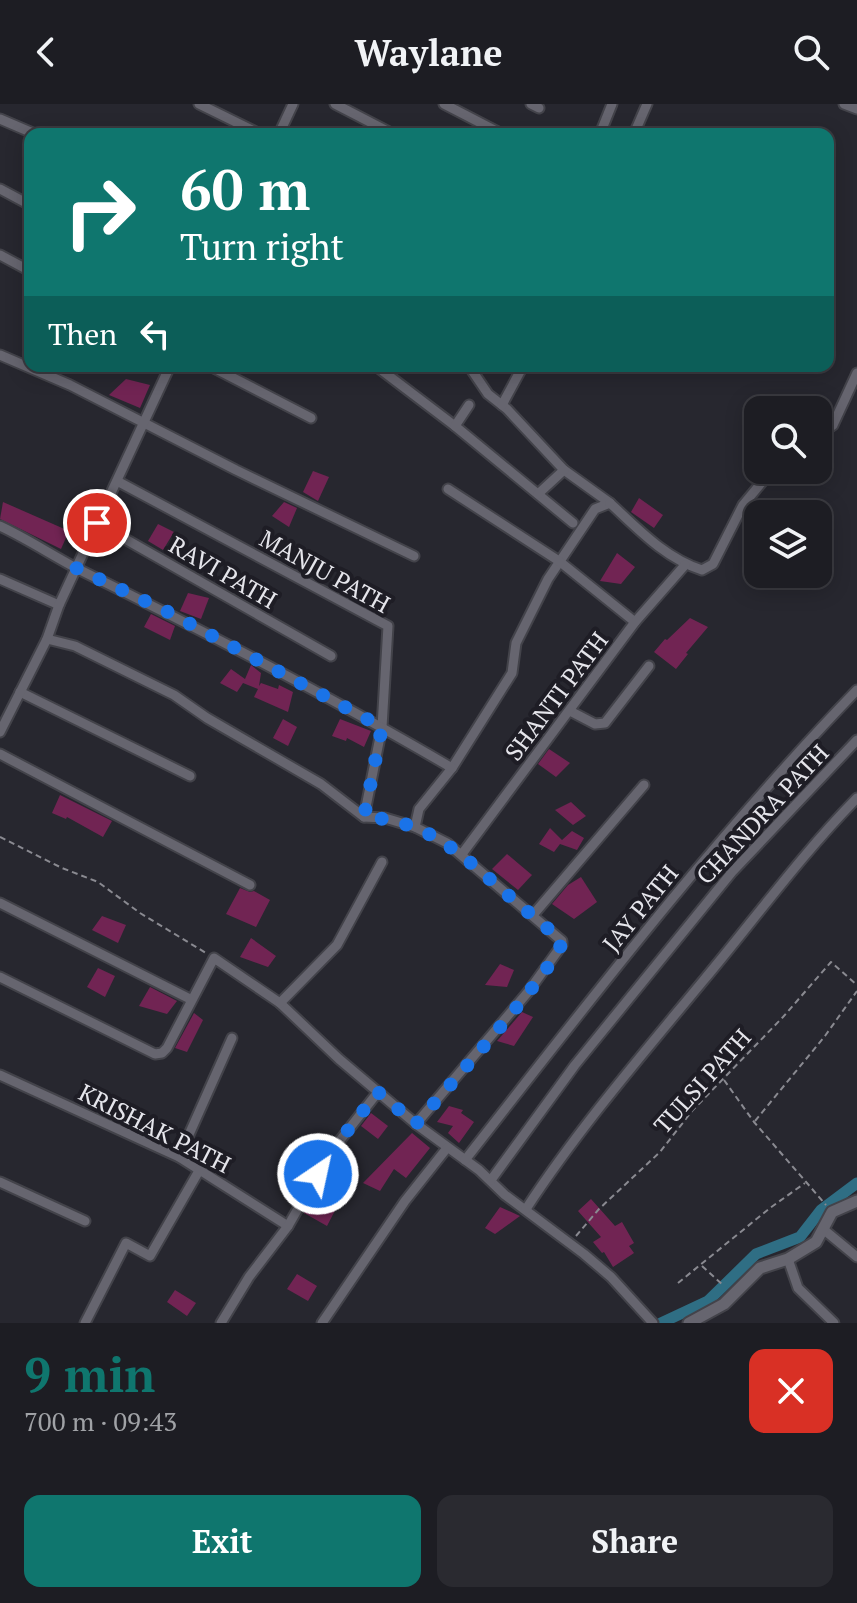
<!DOCTYPE html>
<html lang="en">
<head>
<meta charset="utf-8">
<style>
	body { margin:0; font-family:"PT Serif",serif; background:#2a2a30; color:#f1f3f6; height:100vh; display:flex; flex-direction:column; font-size:30px; white-space:nowrap }
	* { box-sizing:border-box; margin:0 }
	p { font-size:26px; color:#a0a2a6 }
	.icon { flex:none; width:44px; height:44px; fill:none; stroke:currentColor; stroke-width:2; stroke-linecap:round; stroke-linejoin:round }
	.map { position:relative; height:1219px; overflow:hidden }
	.sheet { display:flex; flex-direction:column; background:#1d1d23; flex:1 }
	.sheet>* { flex:none }
	.guide { position:absolute; left:24px; top:24px; width:810px; height:244px; border-radius:16px; box-shadow:0 4px 20px #0003,0 0 0 2px #3b3b41; background:#0f766e; color:#fff; overflow:hidden }
	.fabs { position:absolute; left:744px; top:292px; display:grid; gap:16px }
	.fabs a { display:grid; place-items:center; width:88px; height:88px; border-radius:16px; background:#1d1d23; box-shadow:0 4px 20px #0003,0 0 0 2px #3b3b41; font-size:40px }
	.pin { position:absolute; display:grid; place-items:center; width:68px; height:68px; color:#fff; margin:-34px; border:4px solid #fff; border-radius:50%; box-shadow:0 2px 8px #0007 }
	.me { position:absolute; width:88px; margin:-44px; rotate:34deg; stroke-linejoin:round; filter:drop-shadow(0 0 6px #0008) }
	.turn { display:flex; align-items:center; gap:28px; height:168px; padding:0 24px; font-size:36px }
	.turn .icon { width:104px; height:104px; stroke-width:2.5 }
	.turn b { display:block; font-size:56px; line-height:68px }
	.then { display:flex; align-items:center; height:76px; padding:0 24px; background:#0003; gap:16px; font-size:30px }
	.round { display:grid; place-items:center; flex:none; width:84px; height:84px; border-radius:16px; background:#2a2a30 }
	.head { display:flex; align-items:center; justify-content:space-between; height:136px; padding:0 24px }
	h1 { font-size:48px; font-weight:700; line-height:60px; color:#0f766e }
	.action { display:flex; gap:16px; margin-top:auto; padding:16px 24px }
	.action a { flex:1; height:92px; border-radius:16px; background:#0f766e; color:#fff; font-size:32px; font-weight:700; line-height:92px; text-align:center }
	.action a+a { background:#2a2a30; color:#f1f3f6 }
	header { display:flex; justify-content:space-between; align-items:center; height:104px; padding:0 24px; background:#1d1d23; font-size:36px; font-weight:700 }
	.map>svg:first-child { display:block }
	.lines { fill:none; stroke-linecap:round; stroke-linejoin:round }
	.canal { stroke:#2f6e84; stroke-width:11 }
	.building { fill:#712453 }
	.minor-casing { stroke:#43434a; stroke-width:13 }
	.tertiary-casing { stroke:#43434a; stroke-width:15 }
	.path { stroke:#8a8a91; stroke-width:2; stroke-dasharray:6 4; stroke-linecap:butt }
	.minor { stroke:#66656f; stroke-width:9 }
	.tertiary { stroke:#66656f; stroke-width:11 }
	.route { stroke:#1a73e8; stroke-width:14; stroke-dasharray:0 25.2 }
	.labels { text-anchor:middle; dominant-baseline:central; stroke-width:8; stroke-linejoin:round; paint-order:stroke }
	.street-label { font-size:24px; fill:#e5e5eb; stroke:#1e1d25 }
</style>
</head>
<body>
<header><svg class="icon" aria-label="back" viewBox="0 0 24 24"><path d="M15 5l-7 7 7 7"/></svg>Waylane<svg class="icon" aria-label="search" viewBox="0 0 24 24"><circle cx="10" cy="10" r="6"/><path d="M15 15l6 6"/></svg></header>
<div class="map">
<svg width="857" height="1219" viewBox="0 0 857 1219">
	<rect width="100%" height="100%" fill="#27272f"/>
	<g class="lines">
		<path class="canal" d="M661 1219 708 1197 756 1150 800 1133 821 1106 857 1079"/>
	</g>
	<g class="building">
		<path d="M126 275 150 281 140 304 109 291Z"/>
		<path d="M313 367 329 373 318 397 303 388Z"/>
		<path d="M639 394 663 411 654 424 631 408Z"/>
		<path d="M3 398 69 427 61 445 0 415Z"/>
		<path d="M284 398 297 404 289 423 272 412Z"/>
		<path d="M158 420 174 428 163 446 148 437Z"/>
		<path d="M617 449 635 463 621 480 600 477Z"/>
		<path d="M188 489 209 494 201 515 180 507Z"/>
		<path d="M151 510 175 522 170 536 144 523Z"/>
		<path d="M690 514 708 523 686 549 688 550 676 565 654 548 665 535 667 536Z"/>
		<path d="M251 561 261 569 259 582 261 579 278 585 279 581 293 588 288 608 254 593 258 585 243 579 237 588 220 579 231 565 245 575Z"/>
		<path d="M283 615 297 623 288 642 273 634Z"/>
		<path d="M340 615 371 627 364 643 347 634 346 637 332 632Z"/>
		<path d="M549 645 570 659 556 673 538 660Z"/>
		<path d="M60 691 112 717 103 733 67 713 66 715 52 709Z"/>
		<path d="M571 698 586 712 573 721 555 706Z"/>
		<path d="M550 724 562 736 572 727 584 734 577 746 560 740 554 748 539 740Z"/>
		<path d="M507 750 532 771 518 786 492 765Z"/>
		<path d="M581 773 597 798 574 815 552 800 568 781Z"/>
		<path d="M240 784 250 788 254 787 270 796 256 823 226 810Z"/>
		<path d="M102 812 126 821 118 839 92 826Z"/>
		<path d="M251 834 276 852 268 863 240 853Z"/>
		<path d="M500 860 514 866 507 883 485 881Z"/>
		<path d="M98 864 115 872 105 893 87 883Z"/>
		<path d="M150 883 177 897 167 910 139 902Z"/>
		<path d="M522 908 533 913 514 942 497 937Z"/>
		<path d="M194 909 203 916 187 948 175 944Z"/>
		<path d="M449 1002 463 1006 461 1009 474 1018 459 1039 448 1029 453 1022 437 1018Z"/>
		<path d="M371 1009 388 1022 378 1035 361 1022Z"/>
		<path d="M412 1029 430 1044 406 1074 394 1065 380 1087 363 1079Z"/>
		<path d="M331 1070 350 1084 343 1096 341 1095 327 1122 304 1109 321 1079Z"/>
		<path d="M591 1095 615 1122 622 1118 634 1139 629 1142 634 1149 613 1163 604 1148 602 1149 593 1138 601 1133 578 1107Z"/>
		<path d="M500 1103 520 1112 495 1130 485 1124Z"/>
		<path d="M297 1170 317 1182 308 1197 287 1185Z"/>
		<path d="M175 1186 196 1199 187 1212 167 1198Z"/>
	</g>
	<g class="lines">
		<g class="minor-casing">
			<g id="minor">
				<path d="M199 0 260 30"/>
				<path d="M335 0 393 30"/>
				<path d="M444 0 502 30"/>
				<path d="M531 0 539 4"/>
				<path d="M844 0 857 5"/>
				<path d="M0 15 35 30"/>
				<path d="M279 30 293 0"/>
				<path d="M600 30 612 0"/>
				<path d="M634 30 647 0"/>
				<path d="M0 85 30 101"/>
				<path d="M0 151 30 167"/>
				<path d="M0 251 70 281 236 366 414 452"/>
				<path d="M210 262 311 314"/>
				<path d="M376 262 455 322"/>
				<path d="M469 262 488 290 507 305 564 366 610 399 595 405 548 475 516 539 512 569 452 664 419 705 415 723 447 739 562 837V841L528 888 416 1020 479 1066 505 1091 584 1150 611 1173 653 1219"/>
				<path d="M469 301 455 322 573 419"/>
				<path d="M502 301 523 262"/>
				<path d="M818 332 833 321 857 269"/>
				<path d="M117 377 388 522 382 623 364 713"/>
				<path d="M448 385 559 457 635 518"/>
				<path d="M538 390 564 366"/>
				<path d="M610 399C638 425 665 454 702 466L713 460 743 401 772 366"/>
				<path d="M97 419 331 552"/>
				<path d="M0 422C28 435 53 452 80 466 206 528 331 593 452 664"/>
				<path d="M0 475 59 501"/>
				<path d="M47 535 75 542 174 591 207 614 321 680 364 713 385 714 415 723"/>
				<path d="M20 588 190 672"/>
				<path d="M570 607 595 620 605 619 649 562"/>
				<path d="M0 628 47 535 59 501 170 262"/>
				<path d="M0 650 250 781"/>
				<path d="M462 750 635 518 685 461"/>
				<path d="M0 799 190 895"/>
				<path d="M533 811 644 681"/>
				<path d="M0 873 155 950 162 949 167 944 214 854 280 899 339 955 416 1020"/>
				<path d="M280 899 337 841 382 758"/>
				<path d="M0 971 179 1053 288 1122"/>
				<path d="M179 1053 232 934"/>
				<path d="M465 1056C591 895 715 733 857 586"/>
				<path d="M491 1076 575 961 732 768 857 636"/>
				<path d="M0 1078 85 1117"/>
				<path d="M526 1105C579 1024 642 951 703 877 754 816 801 751 857 694"/>
				<path d="M823 1125 857 1153"/>
				<path d="M788 1155 798 1184 834 1219"/>
				<path d="M85 1219 126 1139 150 1152 200 1065"/>
				<path d="M221 1219 249 1173 288 1122 330 1049 378 988"/>
				<path d="M322 1219 405 1097 447 1044"/>
			</g>
		</g>
		<g class="tertiary-casing">
			<path id="tertiary" d="M689 1219 724 1200 760 1164 788 1155 816 1138 832 1108 857 1097"/>
		</g>
		<g class="path">
			<path d="M0 733 62 764 98 778 140 809 206 849"/>
			<path d="M724 976 754 1018 826 1101"/>
			<path d="M755 1017 825 932 857 887"/>
			<path d="M576 1132 599 1105 660 1048 692 1007 783 913 831 858 857 881"/>
			<path d="M702 1162 724 1182"/>
			<path d="M678 1179 770 1104 805 1079"/>
		</g>
		<use href="#minor" class="minor"/>
		<use href="#tertiary" class="tertiary"/>
	</g>
	<g class="lines">
		<path class="route" d="M97 419 76 464 166 507 382 623 364 713C425 716 456 746 500 784 520 802 541 818 562 837 560 860 439 993 416 1020L378 988 330 1049 318 1070"/>
	</g>
	<g class="labels">
		<g class="street-label">
			<text transform="translate(325 467) rotate(29)">MANJU PATH</text>
			<text transform="translate(223 468) rotate(30)">RAVI PATH</text>
			<text transform="translate(556 592) rotate(-53)">SHANTI PATH</text>
			<text transform="translate(762 710) rotate(-47)">CHANDRA PATH</text>
			<text transform="translate(640 804) rotate(-51)">JAY PATH</text>
			<text transform="translate(702 977) rotate(-48)">TULSI PATH</text>
			<text transform="translate(155 1024) rotate(27)">KRISHAK PATH</text>
		</g>
	</g>
</svg>
<div class="fabs">
<a><svg class="icon" aria-label="search" viewBox="0 0 24 24"><circle cx="10" cy="10" r="6"/><path d="M15 15l6 6"/></svg></a>
<a><svg class="icon" aria-label="layers" viewBox="0 0 24 24"><path d="M12 4l9 5-9 5-9-5zM3 14l9 5 9-5"/></svg></a>
</div>
<div class="pin" style="left:97px;top:419px;background:#d93025"><svg class="icon" aria-label="arrive" viewBox="0 0 24 24"><path d="M6 21V4h12l-3 4 3 4H6"/></svg></div>
<svg class="me" style="left:318px;top:1070px" viewBox="-20 -20 40 40"><circle r="17" fill="#1a73e8" stroke="#fff" stroke-width="3"/><path d="M0-11L8 9 0 5-8 9z" fill="#fff"/></svg>
<div class="guide">
<div class="turn"><svg class="icon" aria-label="right" viewBox="0 0 24 24"><path d="M7 20v-9h11M14 6l5 5-5 5"/></svg><div><b>60 m</b>Turn right</div></div>
<div class="then">Then<svg class="icon" aria-label="left" viewBox="0 0 24 24"><path d="M17 20v-9H6M10 6l-5 5 5 5"/></svg></div>
</div>
</div>
<section class="sheet">
<div class="head"><div><h1>9 min</h1><p>700 m · 09:43</p></div><a class="round" style="background:#d93025;color:#fff"><svg class="icon" aria-label="close" viewBox="0 0 24 24"><path d="M6 6l12 12M18 6L6 18"/></svg></a></div>
<div class="action"><a>Exit</a><a>Share</a></div>
</section>
</body>
</html>
